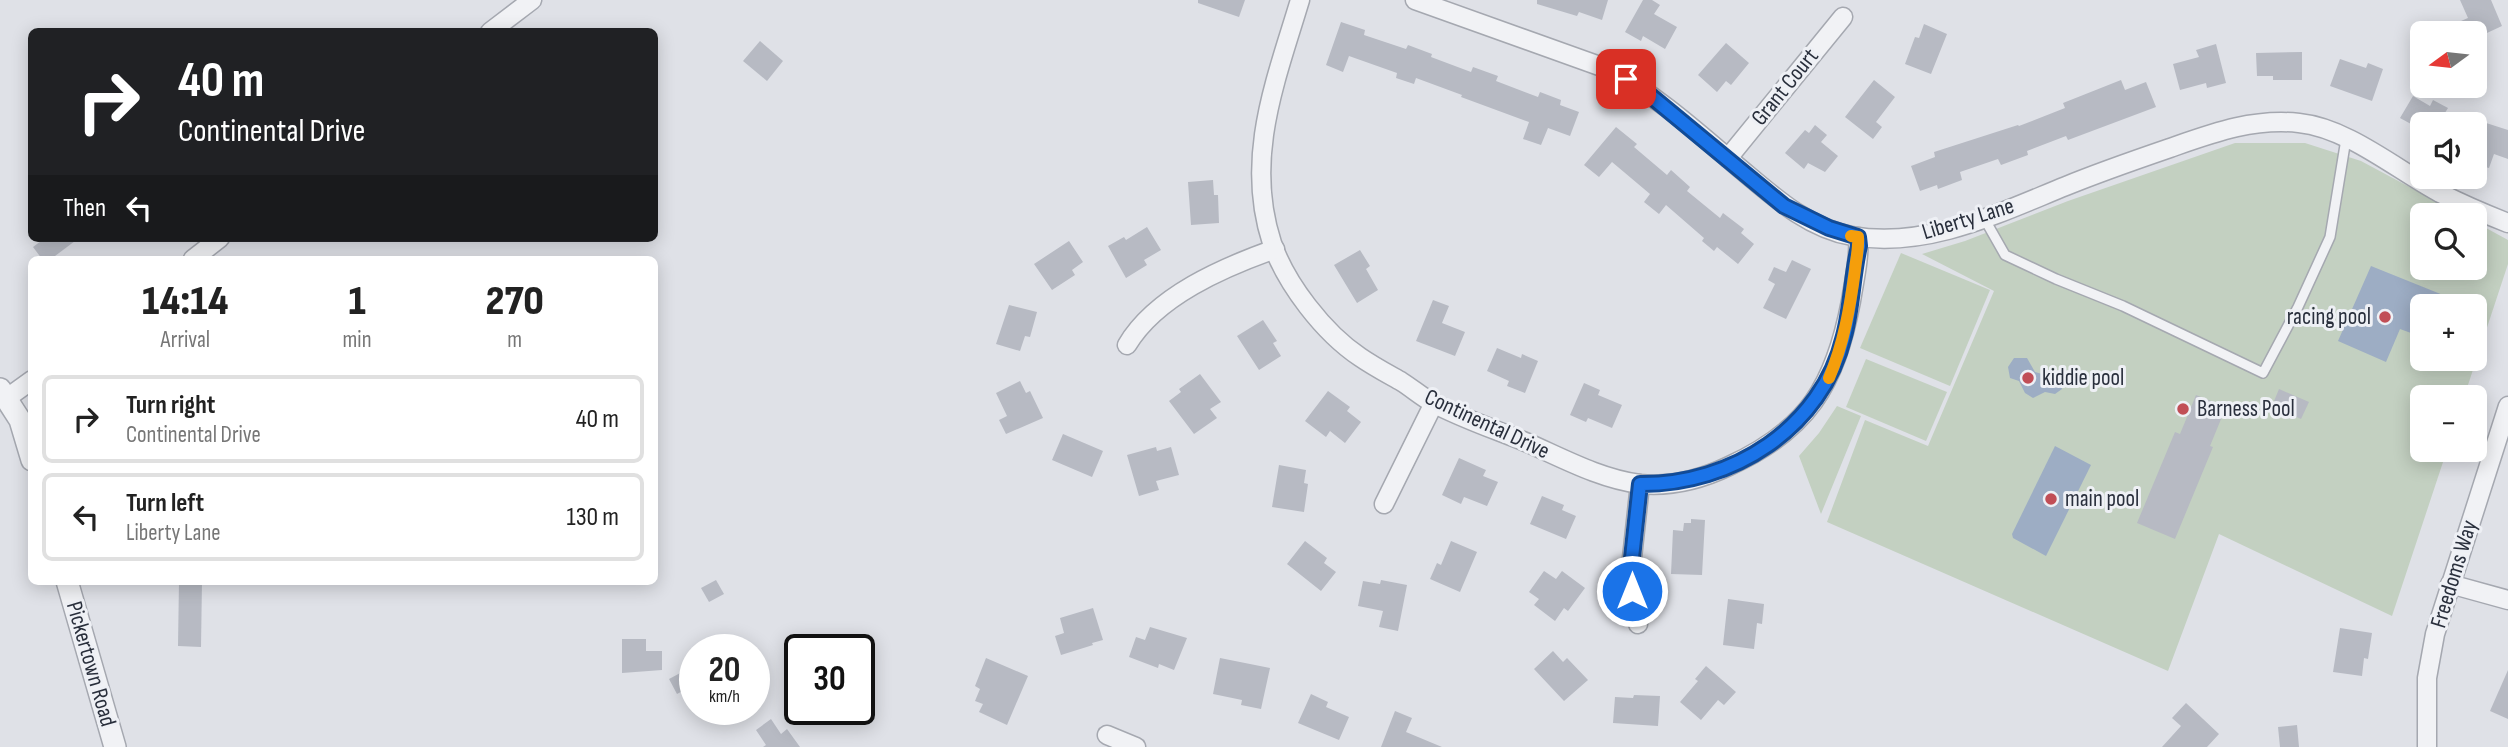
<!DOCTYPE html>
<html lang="en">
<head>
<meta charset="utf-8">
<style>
	body { margin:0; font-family:"Sofia Sans Condensed",sans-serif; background:#f2f2f2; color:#222; height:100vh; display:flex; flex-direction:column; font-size:26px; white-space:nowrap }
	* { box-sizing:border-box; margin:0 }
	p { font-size:23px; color:#767676 }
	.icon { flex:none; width:38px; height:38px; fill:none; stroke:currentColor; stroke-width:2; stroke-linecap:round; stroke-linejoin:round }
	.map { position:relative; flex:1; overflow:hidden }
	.sheet { position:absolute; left:28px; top:256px; width:630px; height:329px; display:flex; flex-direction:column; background:#fff; border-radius:10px; box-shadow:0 4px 18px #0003 }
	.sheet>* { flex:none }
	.guide { position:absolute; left:28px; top:28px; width:630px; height:214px; border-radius:10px; box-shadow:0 4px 18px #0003; background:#202124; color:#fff; overflow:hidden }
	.needle { width:46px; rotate:255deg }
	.fabs { position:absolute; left:2410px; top:21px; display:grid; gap:14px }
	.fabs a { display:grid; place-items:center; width:77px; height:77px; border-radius:10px; background:#fff; box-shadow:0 4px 18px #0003; font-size:35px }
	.speed { position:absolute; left:679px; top:634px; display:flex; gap:14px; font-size:35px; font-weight:700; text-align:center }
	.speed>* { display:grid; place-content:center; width:91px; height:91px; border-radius:50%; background:#fff; box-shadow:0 4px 18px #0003; line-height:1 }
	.speed small { font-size:18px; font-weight:400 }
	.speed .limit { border:4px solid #111; border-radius:10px; background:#fff; color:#111 }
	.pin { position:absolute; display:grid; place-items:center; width:60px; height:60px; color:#fff; margin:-30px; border-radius:14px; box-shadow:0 4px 10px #0006 }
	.me { position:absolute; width:77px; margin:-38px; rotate:0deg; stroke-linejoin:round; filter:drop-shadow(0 0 5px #0008) }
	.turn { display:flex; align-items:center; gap:24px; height:147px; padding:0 35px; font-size:32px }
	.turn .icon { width:91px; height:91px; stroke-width:2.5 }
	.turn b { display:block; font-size:49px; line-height:60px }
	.then { display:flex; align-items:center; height:66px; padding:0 35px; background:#0003; gap:14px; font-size:26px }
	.eta { display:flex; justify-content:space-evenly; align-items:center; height:119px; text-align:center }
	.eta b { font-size:42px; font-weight:800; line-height:49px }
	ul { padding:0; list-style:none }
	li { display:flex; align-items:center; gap:21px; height:88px; margin:0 14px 10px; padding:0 21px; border:4px solid #e0e0e0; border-radius:10px }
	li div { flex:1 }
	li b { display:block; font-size:26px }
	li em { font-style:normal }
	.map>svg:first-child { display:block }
	.green { fill:#c3d0c1; fill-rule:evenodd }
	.water { fill:#9dadc4 }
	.building { fill:#b7bac3 }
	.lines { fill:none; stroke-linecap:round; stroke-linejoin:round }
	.service-casing { stroke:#a5a8b0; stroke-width:12 }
	.minor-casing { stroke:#a5a8b0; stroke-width:21 }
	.tertiary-casing { stroke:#a5a8b0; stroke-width:24 }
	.service { stroke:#f1f2f5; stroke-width:9 }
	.minor { stroke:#f1f2f5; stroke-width:18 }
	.tertiary { stroke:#f1f2f5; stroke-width:21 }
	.route-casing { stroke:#114b97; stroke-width:18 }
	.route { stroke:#1a73e8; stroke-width:12 }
	.slow { stroke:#f59e0b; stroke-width:12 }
	.poi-dot { fill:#c14e56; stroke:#eef0f5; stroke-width:2.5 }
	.labels { text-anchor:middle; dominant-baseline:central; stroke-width:6; stroke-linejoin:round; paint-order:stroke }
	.street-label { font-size:23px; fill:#292f3c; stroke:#eef0f5 }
	.poi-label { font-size:23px; fill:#292f3c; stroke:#eef0f5; text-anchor:start }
</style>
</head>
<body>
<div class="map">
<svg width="2508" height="747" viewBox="0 0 2508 747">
	<rect width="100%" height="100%" fill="#dfe1e7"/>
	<g class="green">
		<path d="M2235 143H2305L2361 161 2462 215H2422V268H2474L2475 222 2508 240V264L2464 397H2422V450H2447L2392 616 2219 534 2168 671 1827 522 1865 420 1928 446 1994 291 1922 254 1965 241 2068 201ZM2422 306H2474V359H2422Z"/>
		<path d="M1901 253 1990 290 1950 386 1860 348Z"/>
		<path d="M1866 359 1947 392 1926 441 1846 407Z"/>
		<path d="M1837 406 1861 416 1821 514 1799 456 1819 433Z"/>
	</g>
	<g class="water">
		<path d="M2371 266 2448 297 2445 306H2422V337L2400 329 2386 362 2338 341Z"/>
		<path d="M2014 358H2027L2035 372 2042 374 2045 379 2052 377 2059 379 2062 389 2055 394 2045 392 2033 398 2025 393 2019 381 2010 378 2008 367Z"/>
		<path d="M2055 446 2091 465 2046 556 2013 538 2012 534Z"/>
	</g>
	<g class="building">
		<path d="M1198 0H1245L1239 17 1198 3Z"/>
		<path d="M1537 0H1608L1602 20 1579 12 1577 16 1537 4Z"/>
		<path d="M1643 0H1652L1660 5 1654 14 1677 27 1665 49 1643 36 1641 41 1625 32Z"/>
		<path d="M2460 0H2491L2502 26 2474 39V33H2433L2468 18Z"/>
		<path d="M1341 22 1365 30 1364 35 1406 49 1408 45 1432 54 1431 57 1471 72 1473 67 1498 76 1496 81 1538 97 1540 92 1561 100 1560 105 1579 112 1570 136 1548 128 1541 145 1523 139 1529 122 1461 97 1462 95 1416 78 1414 84 1396 78 1397 73 1349 56 1343 72 1326 65Z"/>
		<path d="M1924 24 1947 34 1931 74 1905 64 1915 37 1919 38Z"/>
		<path d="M760 41 783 61 767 81 743 61Z"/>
		<path d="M1726 43 1749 63 1731 85 1726 81 1717 92 1698 75Z"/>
		<path d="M2216 44 2226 83 2207 88 2206 83 2180 90 2173 64 2199 57 2196 50Z"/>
		<path d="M2302 52V80H2273V76H2257L2256 53Z"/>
		<path d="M2340 59 2366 68 2368 63 2383 69 2372 101 2330 86Z"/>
		<path d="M1874 80 1895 97 1876 122 1882 127 1873 139 1845 117Z"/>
		<path d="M2121 80 2125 90 2146 82 2156 107 2068 140 2066 136 2027 151 2028 155 2001 165 1998 159 1960 172 1962 180 1938 189 1937 185 1920 191 1911 166 1935 157 1934 152 2018 125 2019 126 2065 108 2063 103Z"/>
		<path d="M2413 96 2430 106 2433 100 2448 108 2438 124H2422V130L2400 118Z"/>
		<path d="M2483 122 2508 130V159L2494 154 2489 168 2474 164V147Z"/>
		<path d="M1815 125 1827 135 1821 142 1838 156 1825 172 1808 163 1804 169 1785 153 1805 130 1809 133Z"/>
		<path d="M1616 127 1637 144 1634 147 1667 175 1671 170 1690 187 1687 191 1720 218 1723 213 1744 229 1741 233 1754 244 1738 264 1717 247 1714 251 1702 241 1704 238 1666 205 1659 214 1644 202 1650 194 1612 162 1599 177 1584 165Z"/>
		<path d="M1213 180 1214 195H1218L1219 223 1191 225 1188 182Z"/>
		<path d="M1147 227 1161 250 1144 260 1147 265 1126 278 1108 246 1124 237 1126 240Z"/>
		<path d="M45 238H79L51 259H42L33 247Z"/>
		<path d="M1069 241 1083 262 1072 270 1075 275 1052 290 1034 264Z"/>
		<path d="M1360 250 1370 266 1366 269 1378 290 1357 303 1334 265Z"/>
		<path d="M1792 260 1811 269 1786 319 1763 308 1775 284 1768 280 1774 267 1786 272Z"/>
		<path d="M1433 300 1449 306 1442 323 1465 332 1455 356 1416 341Z"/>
		<path d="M1009 305 1037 312 1030 337 1025 336 1020 351 996 344Z"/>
		<path d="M1263 320 1277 341 1273 343 1281 356 1259 370 1237 336Z"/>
		<path d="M1497 348 1521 358 1522 354 1538 361 1525 393 1507 386 1509 381 1487 371Z"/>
		<path d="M1200 374 1221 402 1210 409 1217 418 1194 434 1169 401 1181 392 1179 389Z"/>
		<path d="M1020 381 1026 393 1030 391 1043 418 1006 434 999 420 1007 416 996 393Z"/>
		<path d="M1584 383 1600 390 1598 395 1622 405 1612 428 1588 418 1586 422 1570 415Z"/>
		<path d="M2279 389 2309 402 2301 419 2272 406Z"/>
		<path d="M1328 391 1350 407 1347 411 1361 422 1345 443 1330 431 1326 437 1305 421Z"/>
		<path d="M2196 395 2226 407 2210 446 2213 447 2175 539 2137 523 2175 432 2180 434Z"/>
		<path d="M1063 434 1103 451 1092 477 1052 460Z"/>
		<path d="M1156 447 1157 451 1171 447 1179 475 1156 481 1159 490 1139 496 1127 455Z"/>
		<path d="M1459 458 1486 470 1483 476 1498 482 1487 506 1464 497 1461 504 1442 495Z"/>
		<path d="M1279 465 1306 470 1304 483 1308 484 1304 512 1272 507Z"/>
		<path d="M1542 496 1564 505 1562 510 1576 516 1566 539 1530 524Z"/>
		<path d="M1691 519 1705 520 1702 575 1671 574 1673 530 1683 531 1684 523H1691Z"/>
		<path d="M1305 541 1327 558 1324 563 1336 572 1321 591 1287 564Z"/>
		<path d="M1451 541 1477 552 1460 592 1430 579 1437 563 1441 565Z"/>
		<path d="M1544 571 1556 579 1562 571 1585 588 1568 611 1564 608 1555 621 1534 605 1539 599 1529 592Z"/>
		<path d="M716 580 724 594 709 602 701 588Z"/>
		<path d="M1381 580 1407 585 1398 631 1379 627 1383 611 1358 606 1363 581 1380 584Z"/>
		<path d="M179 581H202L201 647 178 646Z"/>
		<path d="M1728 599 1764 604 1762 624 1757 623 1754 649 1723 645Z"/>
		<path d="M1093 608 1103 640 1092 643 1093 645 1061 655 1055 636 1064 633 1060 618Z"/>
		<path d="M1150 627 1187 638 1174 670 1159 664 1158 668 1129 657 1136 637 1145 640Z"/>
		<path d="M2340 628 2372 633 2368 659 2364 658 2362 676 2333 672Z"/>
		<path d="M622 639H646V651H662V670L622 673Z"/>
		<path d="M1553 651 1563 662 1567 658 1588 680 1564 701 1534 669Z"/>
		<path d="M986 658 1028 676 1007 725 979 712 983 704 975 701 980 689 975 686Z"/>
		<path d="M1220 658 1270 668 1261 709 1241 705 1242 700 1213 694Z"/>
		<path d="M1706 666 1736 692 1724 705 1718 700 1701 720 1680 702 1698 681 1695 679Z"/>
		<path d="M2508 670V719L2490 711Z"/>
		<path d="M684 671 692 686 677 694 669 679Z"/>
		<path d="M1311 694 1328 702 1326 707 1349 717 1339 740 1298 723Z"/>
		<path d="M1634 695 1660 696 1658 726 1613 723 1615 697 1633 698Z"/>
		<path d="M2186 703 2219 734 2207 747H2162L2181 726 2172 718Z"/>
		<path d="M1395 711 1412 718 1406 732 1442 747H1381Z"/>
		<path d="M771 719 781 734 787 729 800 747H763L766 745 756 730Z"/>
		<path d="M2297 725 2299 747H2280L2278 727Z"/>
	</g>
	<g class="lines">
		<g class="service-casing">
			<path id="service" d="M1984 218 2005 255 2056 279 2123 306 2263 373 2298 307 2330 237 2346 139"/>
		</g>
		<g class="minor-casing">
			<g id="minor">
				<path d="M1300 0C1276 80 1244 158 1272 243 1286 284 1324 333 1360 357 1373 366 1388 374 1402 382 1413 389 1422 397 1433 403 1463 419 1497 430 1528 443 1564 459 1601 479 1640 484 1670 487 1702 479 1729 466 1808 430 1835 385 1851 301 1854 281 1860 257 1858 237"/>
				<path d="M1415 0 1605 68C1653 92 1695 130 1736 165 1771 194 1806 228 1852 236 1927 249 1999 213 2066 186 2100 172 2135 160 2170 148 2213 133 2253 118 2299 123 2348 128 2397 170 2440 193 2462 204 2485 214 2508 223"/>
				<path d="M490 32 532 0"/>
				<path d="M1728 158 1843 17"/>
				<path d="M193 259 220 238"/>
				<path d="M1127 345C1156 296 1224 267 1275 249"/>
				<path d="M7 398 32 380"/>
				<path d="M1384 504 1434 403"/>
				<path d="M2450 584 2508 600"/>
				<path d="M1638 624 1632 591 1631 567 1640 484"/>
				<path d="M1107 735 1136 747"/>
				<path d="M2427 747V678L2435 634 2508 406"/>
			</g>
		</g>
		<g class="tertiary-casing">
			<g id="tertiary">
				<path d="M0 389 20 420 32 460"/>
				<path d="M67 581 115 747"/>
			</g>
		</g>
		<use href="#service" class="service"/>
		<use href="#minor" class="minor"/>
		<use href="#tertiary" class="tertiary"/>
	</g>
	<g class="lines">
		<g class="route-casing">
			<path id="route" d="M1626 79 1646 92 1784 206 1829 228 1858 237 1859 246C1852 275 1852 306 1844 336 1822 428 1732 485 1640 484L1631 567 1632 591"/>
		</g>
		<use href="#route" class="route"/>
		<path class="slow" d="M1829 378C1844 343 1850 307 1855 270 1856 259 1859 248 1858 237L1851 236"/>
	</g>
	<g class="poi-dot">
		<circle cx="2385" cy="317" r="7"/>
		<circle cx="2028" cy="378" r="7"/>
		<circle cx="2183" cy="409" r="7"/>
		<circle cx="2051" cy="499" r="7"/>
	</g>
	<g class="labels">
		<g class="street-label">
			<text transform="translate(1785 87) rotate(-51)">Grant Court</text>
			<text transform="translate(1968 219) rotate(-17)">Liberty Lane</text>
			<text transform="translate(1487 424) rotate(25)">Continental Drive</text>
			<text transform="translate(2454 574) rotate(-73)">Freedoms Way</text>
			<text transform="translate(91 664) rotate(74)">Pickertown Road</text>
		</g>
		<g class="poi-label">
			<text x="2371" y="317" text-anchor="end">racing pool</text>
			<text x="2042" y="378">kiddie pool</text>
			<text x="2197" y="409">Barness Pool</text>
			<text x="2065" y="499">main pool</text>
		</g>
	</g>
</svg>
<div class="fabs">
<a><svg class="needle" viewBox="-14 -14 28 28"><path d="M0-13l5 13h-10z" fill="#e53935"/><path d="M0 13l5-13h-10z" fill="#767676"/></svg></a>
<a><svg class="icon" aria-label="sound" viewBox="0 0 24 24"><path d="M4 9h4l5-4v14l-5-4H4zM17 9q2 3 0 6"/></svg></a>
<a><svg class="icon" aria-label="search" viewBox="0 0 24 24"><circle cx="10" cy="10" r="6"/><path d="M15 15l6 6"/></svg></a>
<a>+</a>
<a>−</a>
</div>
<div class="speed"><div>20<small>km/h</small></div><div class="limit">30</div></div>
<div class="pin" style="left:1626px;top:79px;background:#d93025"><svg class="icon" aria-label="arrive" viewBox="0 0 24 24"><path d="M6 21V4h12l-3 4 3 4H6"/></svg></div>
<svg class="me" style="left:1632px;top:591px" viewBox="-20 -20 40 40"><circle r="17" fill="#1a73e8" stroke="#fff" stroke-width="3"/><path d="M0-11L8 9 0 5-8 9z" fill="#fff"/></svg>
<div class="guide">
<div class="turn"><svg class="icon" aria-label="right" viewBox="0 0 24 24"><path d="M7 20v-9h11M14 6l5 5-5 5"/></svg><div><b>40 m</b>Continental Drive</div></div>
<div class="then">Then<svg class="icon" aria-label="left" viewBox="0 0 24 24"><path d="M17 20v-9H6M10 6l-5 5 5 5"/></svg></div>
</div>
<section class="sheet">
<div class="eta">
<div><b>14:14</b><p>Arrival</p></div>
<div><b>1</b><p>min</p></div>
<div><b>270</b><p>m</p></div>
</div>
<ul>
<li><svg class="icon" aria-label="right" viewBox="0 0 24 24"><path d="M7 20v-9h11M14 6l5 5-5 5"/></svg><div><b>Turn right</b><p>Continental Drive</p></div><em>40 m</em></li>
<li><svg class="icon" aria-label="left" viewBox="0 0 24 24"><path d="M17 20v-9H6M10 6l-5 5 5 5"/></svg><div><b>Turn left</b><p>Liberty Lane</p></div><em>130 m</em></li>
</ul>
</section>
</div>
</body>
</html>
